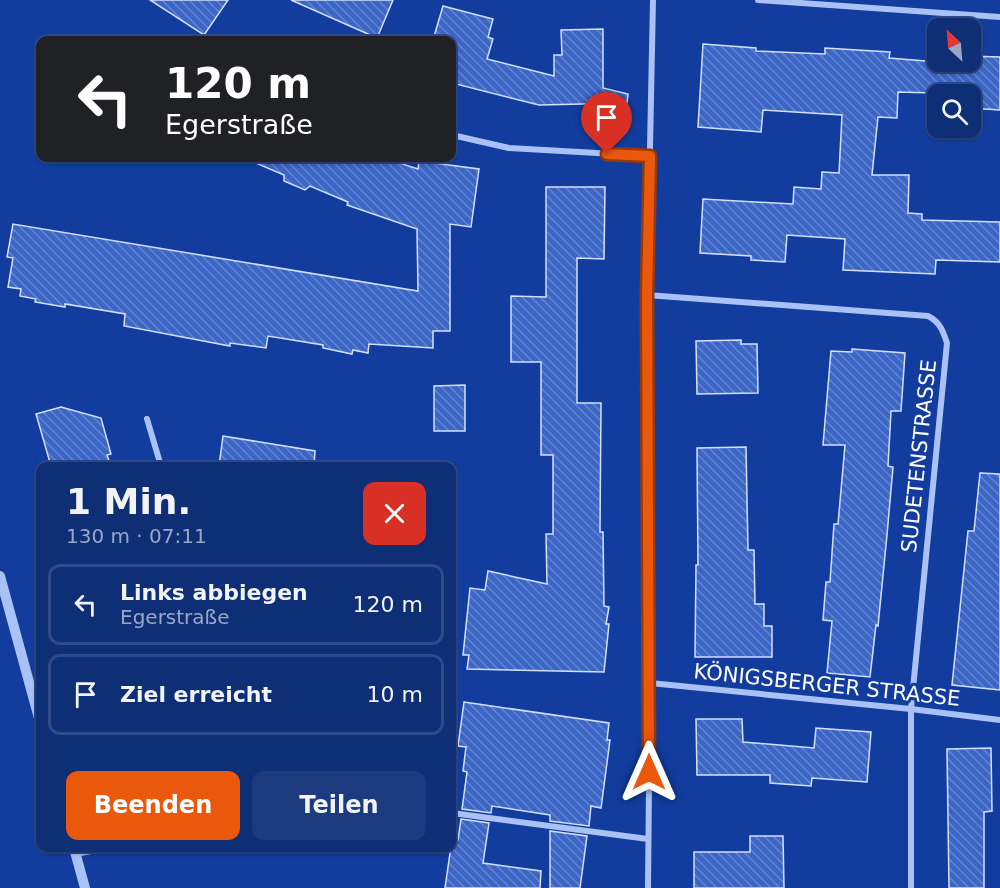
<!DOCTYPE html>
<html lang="de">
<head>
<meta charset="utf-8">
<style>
	body { margin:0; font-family:"DejaVu Sans",sans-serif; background:#1c3a7e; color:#f1f3f6; height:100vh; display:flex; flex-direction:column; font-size:22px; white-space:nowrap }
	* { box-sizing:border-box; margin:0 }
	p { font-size:20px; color:#9ba8c5 }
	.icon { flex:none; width:33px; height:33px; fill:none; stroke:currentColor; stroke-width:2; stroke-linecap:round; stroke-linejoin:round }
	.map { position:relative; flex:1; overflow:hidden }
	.drawer { position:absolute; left:36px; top:462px; width:420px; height:390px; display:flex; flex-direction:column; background:#0e2e76; border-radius:12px; box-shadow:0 2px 4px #0004,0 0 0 2px #2e4a88 }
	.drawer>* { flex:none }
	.hud { position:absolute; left:36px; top:36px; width:420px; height:126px; border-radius:12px; box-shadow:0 2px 4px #0004,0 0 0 2px #2e4a88; background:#202124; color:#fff; overflow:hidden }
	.needle { width:39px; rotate:334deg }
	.buttons { position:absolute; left:927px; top:18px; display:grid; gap:12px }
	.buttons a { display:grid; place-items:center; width:54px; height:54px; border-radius:12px; background:#0e2e76; box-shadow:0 2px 4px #0004,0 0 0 2px #2e4a88; font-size:30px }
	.pin { position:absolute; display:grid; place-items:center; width:51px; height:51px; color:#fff; margin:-62px -26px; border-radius:50% 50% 50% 0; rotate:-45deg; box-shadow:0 0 6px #0007 }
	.pin .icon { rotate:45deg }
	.me { position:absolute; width:66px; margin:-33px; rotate:0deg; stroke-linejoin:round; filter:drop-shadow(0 0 4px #0008) }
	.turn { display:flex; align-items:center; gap:21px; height:126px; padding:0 30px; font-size:27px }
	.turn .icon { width:78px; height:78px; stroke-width:2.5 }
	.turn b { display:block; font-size:42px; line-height:51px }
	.round { display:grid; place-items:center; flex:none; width:63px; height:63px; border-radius:12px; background:#1c3a7e }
	.overview { display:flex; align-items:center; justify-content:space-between; height:102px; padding:0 30px }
	h1 { font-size:36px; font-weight:700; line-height:45px }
	.cta { display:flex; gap:12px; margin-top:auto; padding:12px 30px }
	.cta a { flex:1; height:69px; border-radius:12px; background:#ea580c; color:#fff; font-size:24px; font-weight:700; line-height:69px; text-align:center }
	.cta a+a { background:#1c3a7e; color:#f1f3f6 }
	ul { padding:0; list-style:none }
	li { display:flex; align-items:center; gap:18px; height:81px; margin:0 12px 9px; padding:0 18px; border:3px solid #2e4a88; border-radius:12px }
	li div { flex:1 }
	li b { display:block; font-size:22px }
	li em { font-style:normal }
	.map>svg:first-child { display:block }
	.building { fill:url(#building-back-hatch); stroke:#d2e0fe; stroke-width:1.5 }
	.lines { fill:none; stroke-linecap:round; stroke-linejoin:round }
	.minor { stroke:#a9c1f4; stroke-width:6 }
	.tertiary { stroke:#a9c1f4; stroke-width:10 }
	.route-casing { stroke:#983908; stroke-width:15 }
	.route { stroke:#ea580c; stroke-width:10 }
	.labels { text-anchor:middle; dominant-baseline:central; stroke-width:6; stroke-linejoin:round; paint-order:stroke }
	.street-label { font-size:21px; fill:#fff; stroke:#123d9e }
</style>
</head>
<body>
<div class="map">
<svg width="1000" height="888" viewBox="0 0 1000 888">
	<defs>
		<pattern id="building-back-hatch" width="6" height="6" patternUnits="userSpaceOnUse" patternTransform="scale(1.5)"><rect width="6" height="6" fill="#3c66c5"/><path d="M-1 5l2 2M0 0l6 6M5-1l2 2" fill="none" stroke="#6385d1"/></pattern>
	</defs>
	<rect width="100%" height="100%" fill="#123d9e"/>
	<g class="building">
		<path d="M150 0H228L204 35Z"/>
		<path d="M291 0H393L377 38Z"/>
		<path d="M443 6 493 19 488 37 493 39 487 59 554 76V55H562L561 30 603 29V88L628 94 627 103 539 105 452 83V40H433Z"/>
		<path d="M703 44 756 48V51L825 54V48L890 52 889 58 938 62H970V56L1000 57V110L970 108V94L898 92 897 118 878 117 872 175H909L908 213 922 214V220L1000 222V262L936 260 935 274 843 270 845 239 787 235 785 262 751 260V256L700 253 703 199 793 204 794 187 821 189 822 172 839 173 842 115 763 110 761 132 698 127Z"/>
		<path d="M244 158H384L418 169 419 161 479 169 471 227 450 224V331H433V348L369 344 368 353 353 350 352 354 323 348V345L268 336 266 348 230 343V346L124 326 125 314 65 304V307L35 302 36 299 20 296 21 289 8 287 13 258 7 257 13 224 418 291 417 229 347 205 348 202 310 186 305 190 284 181V175Z"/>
		<path d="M546 187H605L604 259 577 258V403H601L600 532H603L604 606 609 607 606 624H609L604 672 467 669 469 655H463L470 588 485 590 488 571 547 584 546 534H553V455H541V362H511V296L546 297Z"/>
		<path d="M741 340V344H757L758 393 697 394 696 341Z"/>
		<path d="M852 349 905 353 901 411H891L888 466 893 467 887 535 878 626 876 625 870 677 827 673 832 621 823 620 826 582H830L834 524H838L845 445H823L831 351 852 352Z"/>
		<path d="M465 385V431H434V386Z"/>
		<path d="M61 407 101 418 111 454 107 455 111 466H51L36 414Z"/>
		<path d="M223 436 315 451 314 466H219Z"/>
		<path d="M746 447 748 550H754L755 604H764V626H772V657H695L696 565H698L697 448Z"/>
		<path d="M980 473 1000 474V690L952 685 968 531H974Z"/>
		<path d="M464 702 609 723 607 740H610L601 808 591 806 589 826 550 821V815L492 806 491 813 462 809 467 772 463 771 466 747 458 746Z"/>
		<path d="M696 719H742L743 742 814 748 816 728 871 732 867 782 812 778 811 786 770 783V775H697Z"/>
		<path d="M991 748 992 811 984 812V888H949L947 749Z"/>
		<path d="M461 819 489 823 483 863 541 871 540 888H445L452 839 458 840Z"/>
		<path d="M550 831 587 836 580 888H550Z"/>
		<path d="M750 836H783L784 888H694V852H750Z"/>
	</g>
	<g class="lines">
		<g class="minor">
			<path d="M758 0 1000 17"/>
			<path d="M452 135 509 148 650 156"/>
			<path d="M647 295 928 316C940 322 943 331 947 343L911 709V888"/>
			<path d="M147 419 161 466"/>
			<path d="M650 683 911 709 1000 720"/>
			<path d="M452 813 648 839"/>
			<path d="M75 854 107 848"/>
			<path d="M648 888 650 683 647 295 653 0"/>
		</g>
		<g class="tertiary">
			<path d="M0 576 40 722"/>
			<path d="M74 848 85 888"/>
		</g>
	</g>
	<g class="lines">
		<g class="route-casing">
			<path id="route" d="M607 154 650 156 647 295 649 772"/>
		</g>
		<use href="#route" class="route"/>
	</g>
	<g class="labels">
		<g class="street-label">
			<text transform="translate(919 456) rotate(-84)">SUDETENSTRASSE</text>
			<text transform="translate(827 685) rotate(6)">KÖNIGSBERGER STRASSE</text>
		</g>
	</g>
</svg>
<div class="buttons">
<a><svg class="needle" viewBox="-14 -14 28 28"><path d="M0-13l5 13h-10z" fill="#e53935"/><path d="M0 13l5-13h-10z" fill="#9ba8c5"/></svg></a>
<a><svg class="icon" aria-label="search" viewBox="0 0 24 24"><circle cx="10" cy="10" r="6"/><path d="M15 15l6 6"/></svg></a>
</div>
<div class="pin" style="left:607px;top:154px;background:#d93025"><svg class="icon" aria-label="arrive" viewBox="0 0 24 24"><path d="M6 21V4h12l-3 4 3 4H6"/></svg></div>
<svg class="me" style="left:649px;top:772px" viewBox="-20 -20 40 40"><path d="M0-17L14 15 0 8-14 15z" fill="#ea580c" stroke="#fff" stroke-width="4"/></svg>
<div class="hud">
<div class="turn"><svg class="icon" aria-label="left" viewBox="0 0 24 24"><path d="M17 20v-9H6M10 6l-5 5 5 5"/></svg><div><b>120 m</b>Egerstraße</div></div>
</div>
<section class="drawer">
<div class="overview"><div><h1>1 Min.</h1><p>130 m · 07:11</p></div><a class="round" style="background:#d93025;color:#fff"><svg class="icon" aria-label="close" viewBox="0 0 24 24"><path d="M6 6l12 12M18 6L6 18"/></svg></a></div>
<ul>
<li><svg class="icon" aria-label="left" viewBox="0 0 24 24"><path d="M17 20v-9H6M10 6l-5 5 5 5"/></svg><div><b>Links abbiegen</b><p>Egerstraße</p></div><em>120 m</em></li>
<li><svg class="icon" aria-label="arrive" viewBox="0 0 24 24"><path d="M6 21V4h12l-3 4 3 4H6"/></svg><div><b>Ziel erreicht</b></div><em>10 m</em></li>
</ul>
<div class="cta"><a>Beenden</a><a>Teilen</a></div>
</section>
</div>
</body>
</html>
